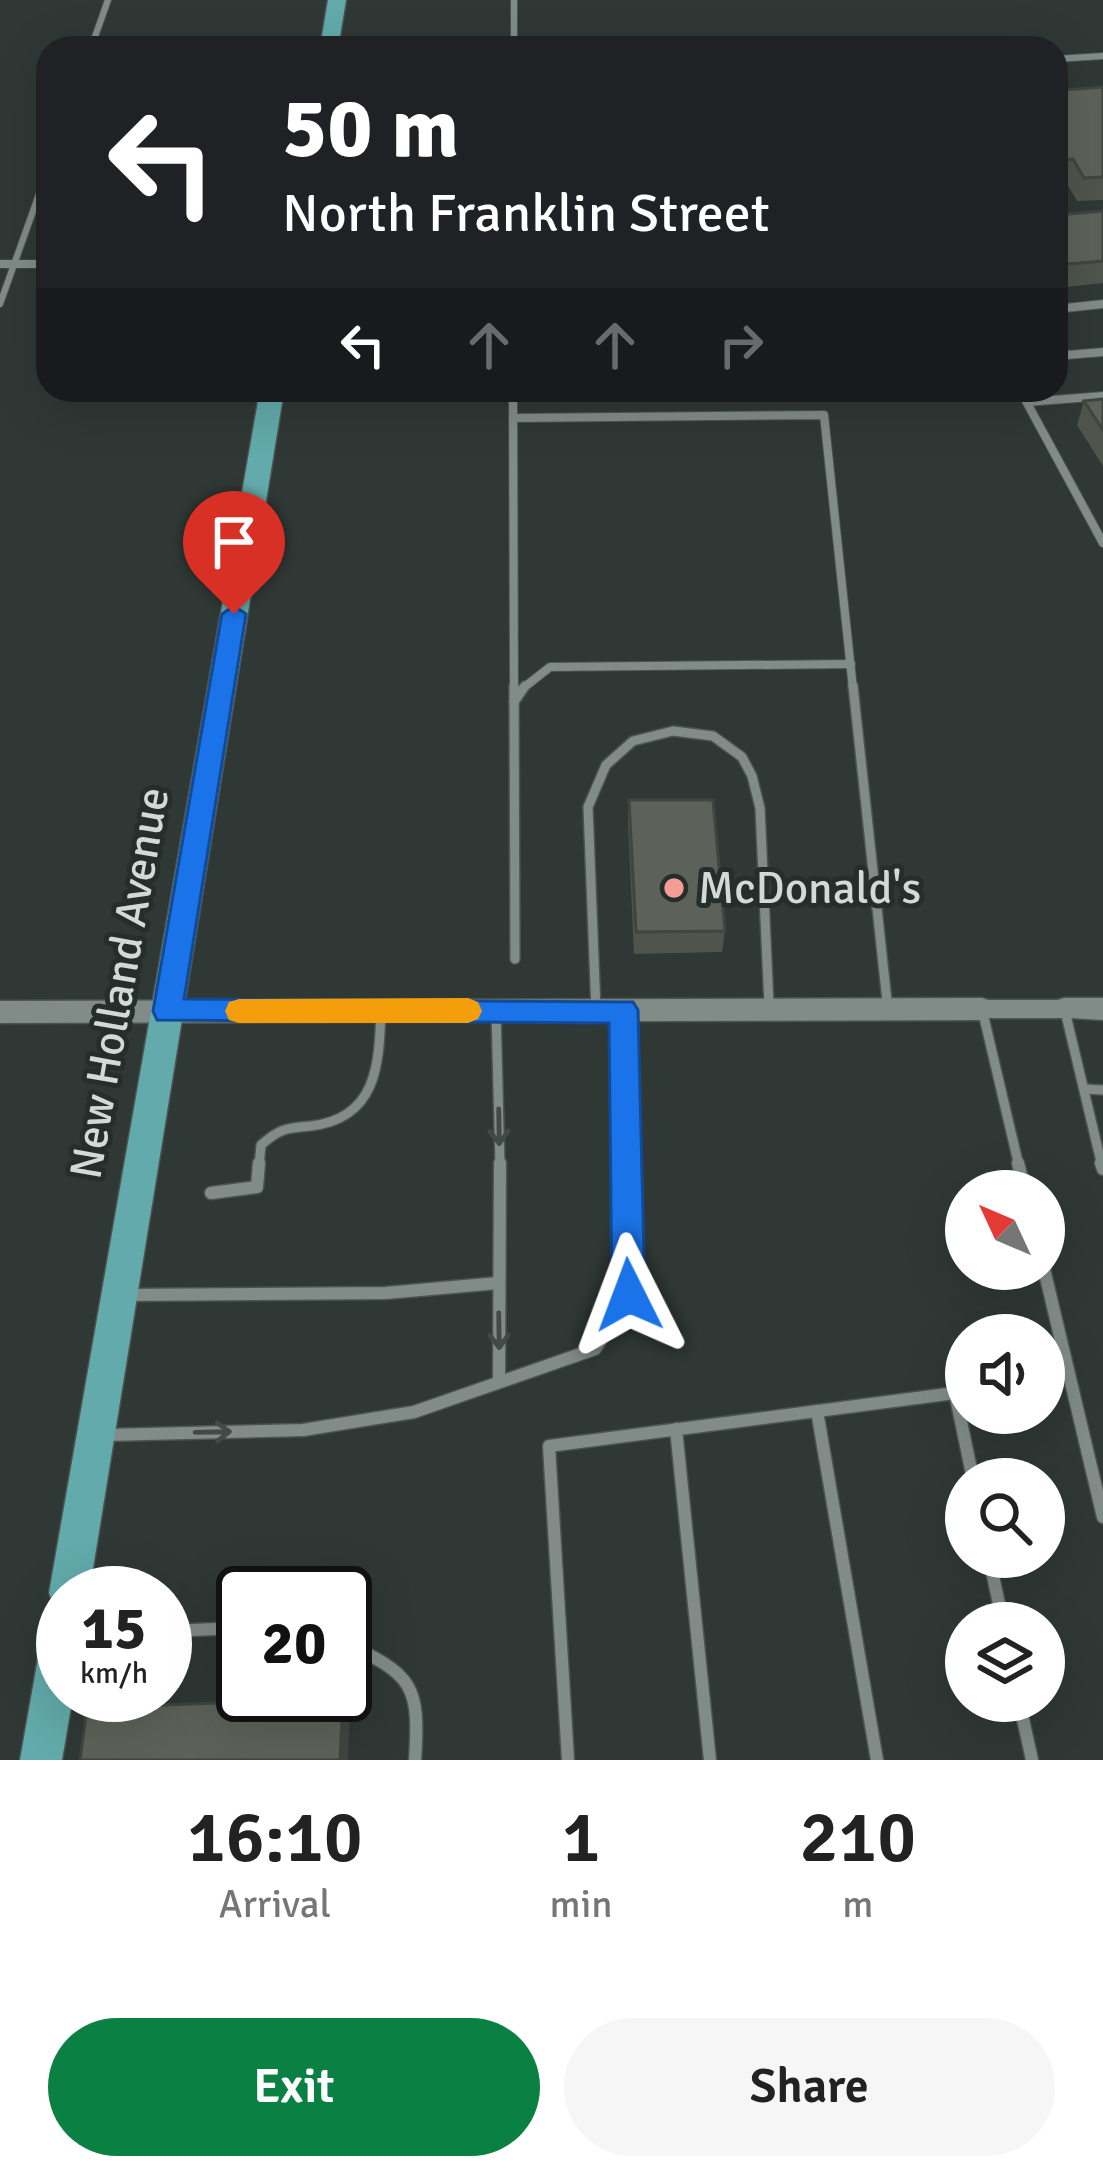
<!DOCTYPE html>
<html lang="en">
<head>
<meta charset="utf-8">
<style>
	body { margin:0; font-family:Signika,sans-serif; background:#f6f6f6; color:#222; height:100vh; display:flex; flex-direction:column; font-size:45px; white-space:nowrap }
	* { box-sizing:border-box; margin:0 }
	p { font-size:39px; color:#767676 }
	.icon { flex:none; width:66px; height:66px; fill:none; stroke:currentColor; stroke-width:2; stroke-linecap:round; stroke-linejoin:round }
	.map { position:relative; height:1760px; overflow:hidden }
	.panel { display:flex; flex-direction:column; background:#fff; flex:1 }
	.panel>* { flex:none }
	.hud { position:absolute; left:36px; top:36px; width:1032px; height:366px; border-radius:36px; box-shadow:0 12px 48px #0002; background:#202124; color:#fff; overflow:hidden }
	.needle { width:78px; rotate:314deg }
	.buttons { position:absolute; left:945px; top:1170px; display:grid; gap:24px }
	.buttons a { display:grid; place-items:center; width:120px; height:120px; border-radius:50%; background:#fff; box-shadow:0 12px 48px #0002; font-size:60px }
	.speed { position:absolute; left:36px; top:1566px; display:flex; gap:24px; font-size:60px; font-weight:700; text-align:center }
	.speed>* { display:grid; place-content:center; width:156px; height:156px; border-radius:50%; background:#fff; box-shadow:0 12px 48px #0002; line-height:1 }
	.speed small { font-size:30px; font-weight:400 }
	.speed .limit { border:6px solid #111; border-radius:18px; background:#fff; color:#111 }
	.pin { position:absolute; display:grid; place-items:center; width:102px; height:102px; color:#fff; margin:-123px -51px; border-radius:50% 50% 50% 0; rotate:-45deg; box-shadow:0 0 12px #0007 }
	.pin .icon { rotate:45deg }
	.me { position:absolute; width:132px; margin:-66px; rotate:357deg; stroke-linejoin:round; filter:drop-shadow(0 0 9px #0008) }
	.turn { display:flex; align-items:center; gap:42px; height:252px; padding:0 48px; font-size:54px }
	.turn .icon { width:156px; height:156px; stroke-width:2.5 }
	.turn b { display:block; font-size:84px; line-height:102px }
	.lanes { display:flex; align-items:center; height:114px; padding:0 48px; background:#0003; justify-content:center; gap:60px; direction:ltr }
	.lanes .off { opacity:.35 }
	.eta { display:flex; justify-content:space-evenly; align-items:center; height:204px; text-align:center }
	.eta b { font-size:72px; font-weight:600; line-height:84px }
	.cta { display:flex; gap:24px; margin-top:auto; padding:24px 48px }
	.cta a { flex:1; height:138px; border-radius:72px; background:#0b8043; color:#fff; font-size:48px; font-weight:600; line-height:138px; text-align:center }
	.cta a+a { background:#f6f6f6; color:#222 }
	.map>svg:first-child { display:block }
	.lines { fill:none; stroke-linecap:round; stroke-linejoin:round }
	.service-far3-casing { stroke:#4c5450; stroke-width:8 }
	.service-far2-casing { stroke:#4c5450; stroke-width:10 }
	.service-far1-casing { stroke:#4c5450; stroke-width:12 }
	.service-casing { stroke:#4c5450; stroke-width:15 }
	.minor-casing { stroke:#4c5450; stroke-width:9 }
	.tertiary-casing { stroke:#4c5450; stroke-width:3 }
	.secondary-casing { stroke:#4c5450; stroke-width:3 }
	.primary-casing { stroke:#4c5450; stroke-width:3 }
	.service-far3 { stroke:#818b87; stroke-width:6 }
	.service-far2 { stroke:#818b87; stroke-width:8 }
	.service-far1 { stroke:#818b87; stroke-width:9 }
	.service { stroke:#818b87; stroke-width:12 }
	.minor { stroke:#818b87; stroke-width:8 }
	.tertiary { fill:#818b87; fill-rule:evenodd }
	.secondary { fill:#818b87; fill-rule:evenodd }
	.primary { fill:#62aaab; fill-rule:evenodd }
	.wall { fill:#4f544d }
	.shaded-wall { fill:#40453f }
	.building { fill:#5c625a; stroke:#40453f; stroke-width:3 }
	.oneway { stroke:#414a47 }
	.route { fill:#1a73e8; stroke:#114b97; stroke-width:3 }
	.slow { fill:#f59e0b }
	.poi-dot { fill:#f59c94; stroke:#252e2b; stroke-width:4.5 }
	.labels { text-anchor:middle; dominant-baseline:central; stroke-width:10; stroke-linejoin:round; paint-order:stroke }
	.poi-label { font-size:45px; fill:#d3d9d7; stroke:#252e2b; text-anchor:start }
	.street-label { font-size:45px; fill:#d3d9d7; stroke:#252e2b }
</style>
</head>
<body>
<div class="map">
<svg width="1103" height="1760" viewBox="0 0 1103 1760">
	<rect width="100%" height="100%" fill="#2f3835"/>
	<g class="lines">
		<g class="service-far3-casing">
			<g id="service-far3">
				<path d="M514 0V48"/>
				<path d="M91 48 108 0"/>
				<path d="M1056 59 1103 56"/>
				<path d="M0 304 48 169"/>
				<path d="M1075 307 1103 304"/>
			</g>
		</g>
		<g class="service-far2-casing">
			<g id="service-far2">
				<path d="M1056 309 1103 304"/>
				<path d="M1056 356 1103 352"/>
				<path d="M513 390 514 689"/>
				<path d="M1020 390 1103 543"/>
				<path d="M1027 402 1103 396"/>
				<path d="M513 418 824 415 853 689"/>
				<path d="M522 689 550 667 851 664"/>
			</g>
		</g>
		<g class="service-far1-casing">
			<g id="service-far1">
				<path d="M514 686 515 959"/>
				<path d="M853 686 888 1010"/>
				<path d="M514 702 525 686"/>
				<path d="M982 1009 1019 1166"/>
				<path d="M596 1010 588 807 606 765 633 741 673 731 713 736 742 757 752 776 760 808 769 1005"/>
				<path d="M496 1011 500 1166"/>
				<path d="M1065 1011 1102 1166"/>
				<path d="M623 1012 626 1166"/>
				<path d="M1085 1089 1103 1090"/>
				<path d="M259 1166 261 1145C280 1128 287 1128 311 1126 377 1118 379 1065 381 1011"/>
			</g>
		</g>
		<g class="service-casing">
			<g id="service">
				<path d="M1018 1163 1025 1191"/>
				<path d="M1101 1163 1103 1169"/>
				<path d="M211 1193 257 1187 259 1163"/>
				<path d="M1044 1269 1103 1517"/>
				<path d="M125 1295 386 1293 498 1283"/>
				<path d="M499 1380 500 1163"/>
				<path d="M817 1411 877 1760"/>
				<path d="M676 1429 710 1760"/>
				<path d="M107 1435 303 1430 414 1412 595 1349 629 1295 626 1163"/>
				<path d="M989 1557 1003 1623"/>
				<path d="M165 1631 243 1628"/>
				<path d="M345 1643C413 1675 420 1685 415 1760"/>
				<path d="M1019 1701 1032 1760"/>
				<path d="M568 1760 549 1446 955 1393 973 1479"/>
			</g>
		</g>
		<g class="minor-casing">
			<path id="minor" d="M0 264H48"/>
		</g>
		<g class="tertiary-casing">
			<path id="tertiary" d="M982 1000H1064L1072 1002 1075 1009 1072 1016 1064 1018H982L974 1016 971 1009 974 1002Z"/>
		</g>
		<g class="secondary-casing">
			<g id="secondary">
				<path d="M982 998 991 1001 995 1009 991 1017 982 1020 0 1023V1001Z"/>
				<path d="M1064 998H1103V1020L1055 1017 1051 1009 1055 1001Z"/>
			</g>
		</g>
		<g class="primary-casing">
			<g id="primary">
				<path d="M328 0H346L338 48H320Z"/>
				<path d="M260 390H284L89 1593H63V1695H73L62 1760H20L43 1630 49 1616 62 1610 55 1607 49 1593Z"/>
			</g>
		</g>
		<use href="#service-far3" class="service-far3"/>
		<use href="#service-far2" class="service-far2"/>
		<use href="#service-far1" class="service-far1"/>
		<use href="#service" class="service"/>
		<use href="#minor" class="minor"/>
		<use href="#tertiary" class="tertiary"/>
		<use href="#secondary" class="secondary"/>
		<use href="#primary" class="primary"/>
	</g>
	<g class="wall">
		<path d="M1056 85 1063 90 1103 87V200L1077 201 1066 182 1056 183Z"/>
		<path d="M1103 211V283L1056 288V215Z"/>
		<path d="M1103 399V466L1077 425 1084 401Z"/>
		<path d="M629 800 725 931 722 952 634 954 628 823Z"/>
	</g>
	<path class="shaded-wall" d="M343 1698 350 1710 348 1760H340Z"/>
	<g class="building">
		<path d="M1056 85H1060L1063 90 1103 87V177L1084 178 1073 159 1056 161Z"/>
		<path d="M1103 211V261L1056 265V215Z"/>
		<path d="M1103 399V430L1084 401Z"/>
		<path d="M629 800H713L725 931 636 932Z"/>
		<path d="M343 1698 340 1760H80L87 1708Z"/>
	</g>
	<defs><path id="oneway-shaft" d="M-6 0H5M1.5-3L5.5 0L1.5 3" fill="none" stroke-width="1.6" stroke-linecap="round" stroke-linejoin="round" transform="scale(3)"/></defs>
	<g class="oneway">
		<use href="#oneway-shaft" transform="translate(499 1127) rotate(89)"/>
		<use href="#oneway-shaft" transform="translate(499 1331) rotate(89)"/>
		<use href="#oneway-shaft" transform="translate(213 1432) rotate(-1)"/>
	</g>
	<path class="route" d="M234 606 246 614 184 999 633 1002 638 1010 645 1295 640 1306 629 1311 617 1306 612 1295 609 1023 157 1020 153 1011 222 614Z"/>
	<path class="slow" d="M468 998 478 1002 482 1011 478 1019 468 1023H239L229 1020 225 1011 229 1002 239 999Z"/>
	<circle class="poi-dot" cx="674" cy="888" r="12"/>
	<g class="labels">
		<g class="poi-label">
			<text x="698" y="888">McDonald's</text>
		</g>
		<g class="street-label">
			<text transform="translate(120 983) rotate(-80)">New Holland Avenue</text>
		</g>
	</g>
</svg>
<div class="buttons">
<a><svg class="needle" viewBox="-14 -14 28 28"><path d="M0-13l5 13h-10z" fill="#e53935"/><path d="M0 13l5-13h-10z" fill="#767676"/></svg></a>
<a><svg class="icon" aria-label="sound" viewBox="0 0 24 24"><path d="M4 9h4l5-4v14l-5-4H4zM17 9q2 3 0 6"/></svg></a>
<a><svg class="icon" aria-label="search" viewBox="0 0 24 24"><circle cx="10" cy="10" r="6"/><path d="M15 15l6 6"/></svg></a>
<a><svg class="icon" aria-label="layers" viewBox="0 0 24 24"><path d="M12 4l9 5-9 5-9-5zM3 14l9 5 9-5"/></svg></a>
</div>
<div class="speed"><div>15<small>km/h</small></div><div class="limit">20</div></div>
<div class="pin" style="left:234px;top:614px;background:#d93025"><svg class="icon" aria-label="arrive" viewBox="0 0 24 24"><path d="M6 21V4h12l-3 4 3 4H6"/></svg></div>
<svg class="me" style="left:629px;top:1295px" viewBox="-20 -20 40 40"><path d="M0-17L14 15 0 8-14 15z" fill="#1a73e8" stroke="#fff" stroke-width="4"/></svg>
<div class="hud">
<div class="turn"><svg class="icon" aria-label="left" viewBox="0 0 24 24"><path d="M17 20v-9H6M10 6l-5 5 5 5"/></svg><div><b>50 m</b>North Franklin Street</div></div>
<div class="lanes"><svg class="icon" aria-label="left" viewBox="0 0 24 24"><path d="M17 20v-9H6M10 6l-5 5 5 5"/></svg><svg class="icon off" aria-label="ahead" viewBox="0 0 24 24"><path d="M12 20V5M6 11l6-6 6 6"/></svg><svg class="icon off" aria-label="ahead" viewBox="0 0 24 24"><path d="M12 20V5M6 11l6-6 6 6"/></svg><svg class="icon off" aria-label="right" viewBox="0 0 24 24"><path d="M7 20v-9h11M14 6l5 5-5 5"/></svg></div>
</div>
</div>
<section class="panel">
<div class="eta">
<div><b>16:10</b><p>Arrival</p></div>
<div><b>1</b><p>min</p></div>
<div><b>210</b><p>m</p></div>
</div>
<div class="cta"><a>Exit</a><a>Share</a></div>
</section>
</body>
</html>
